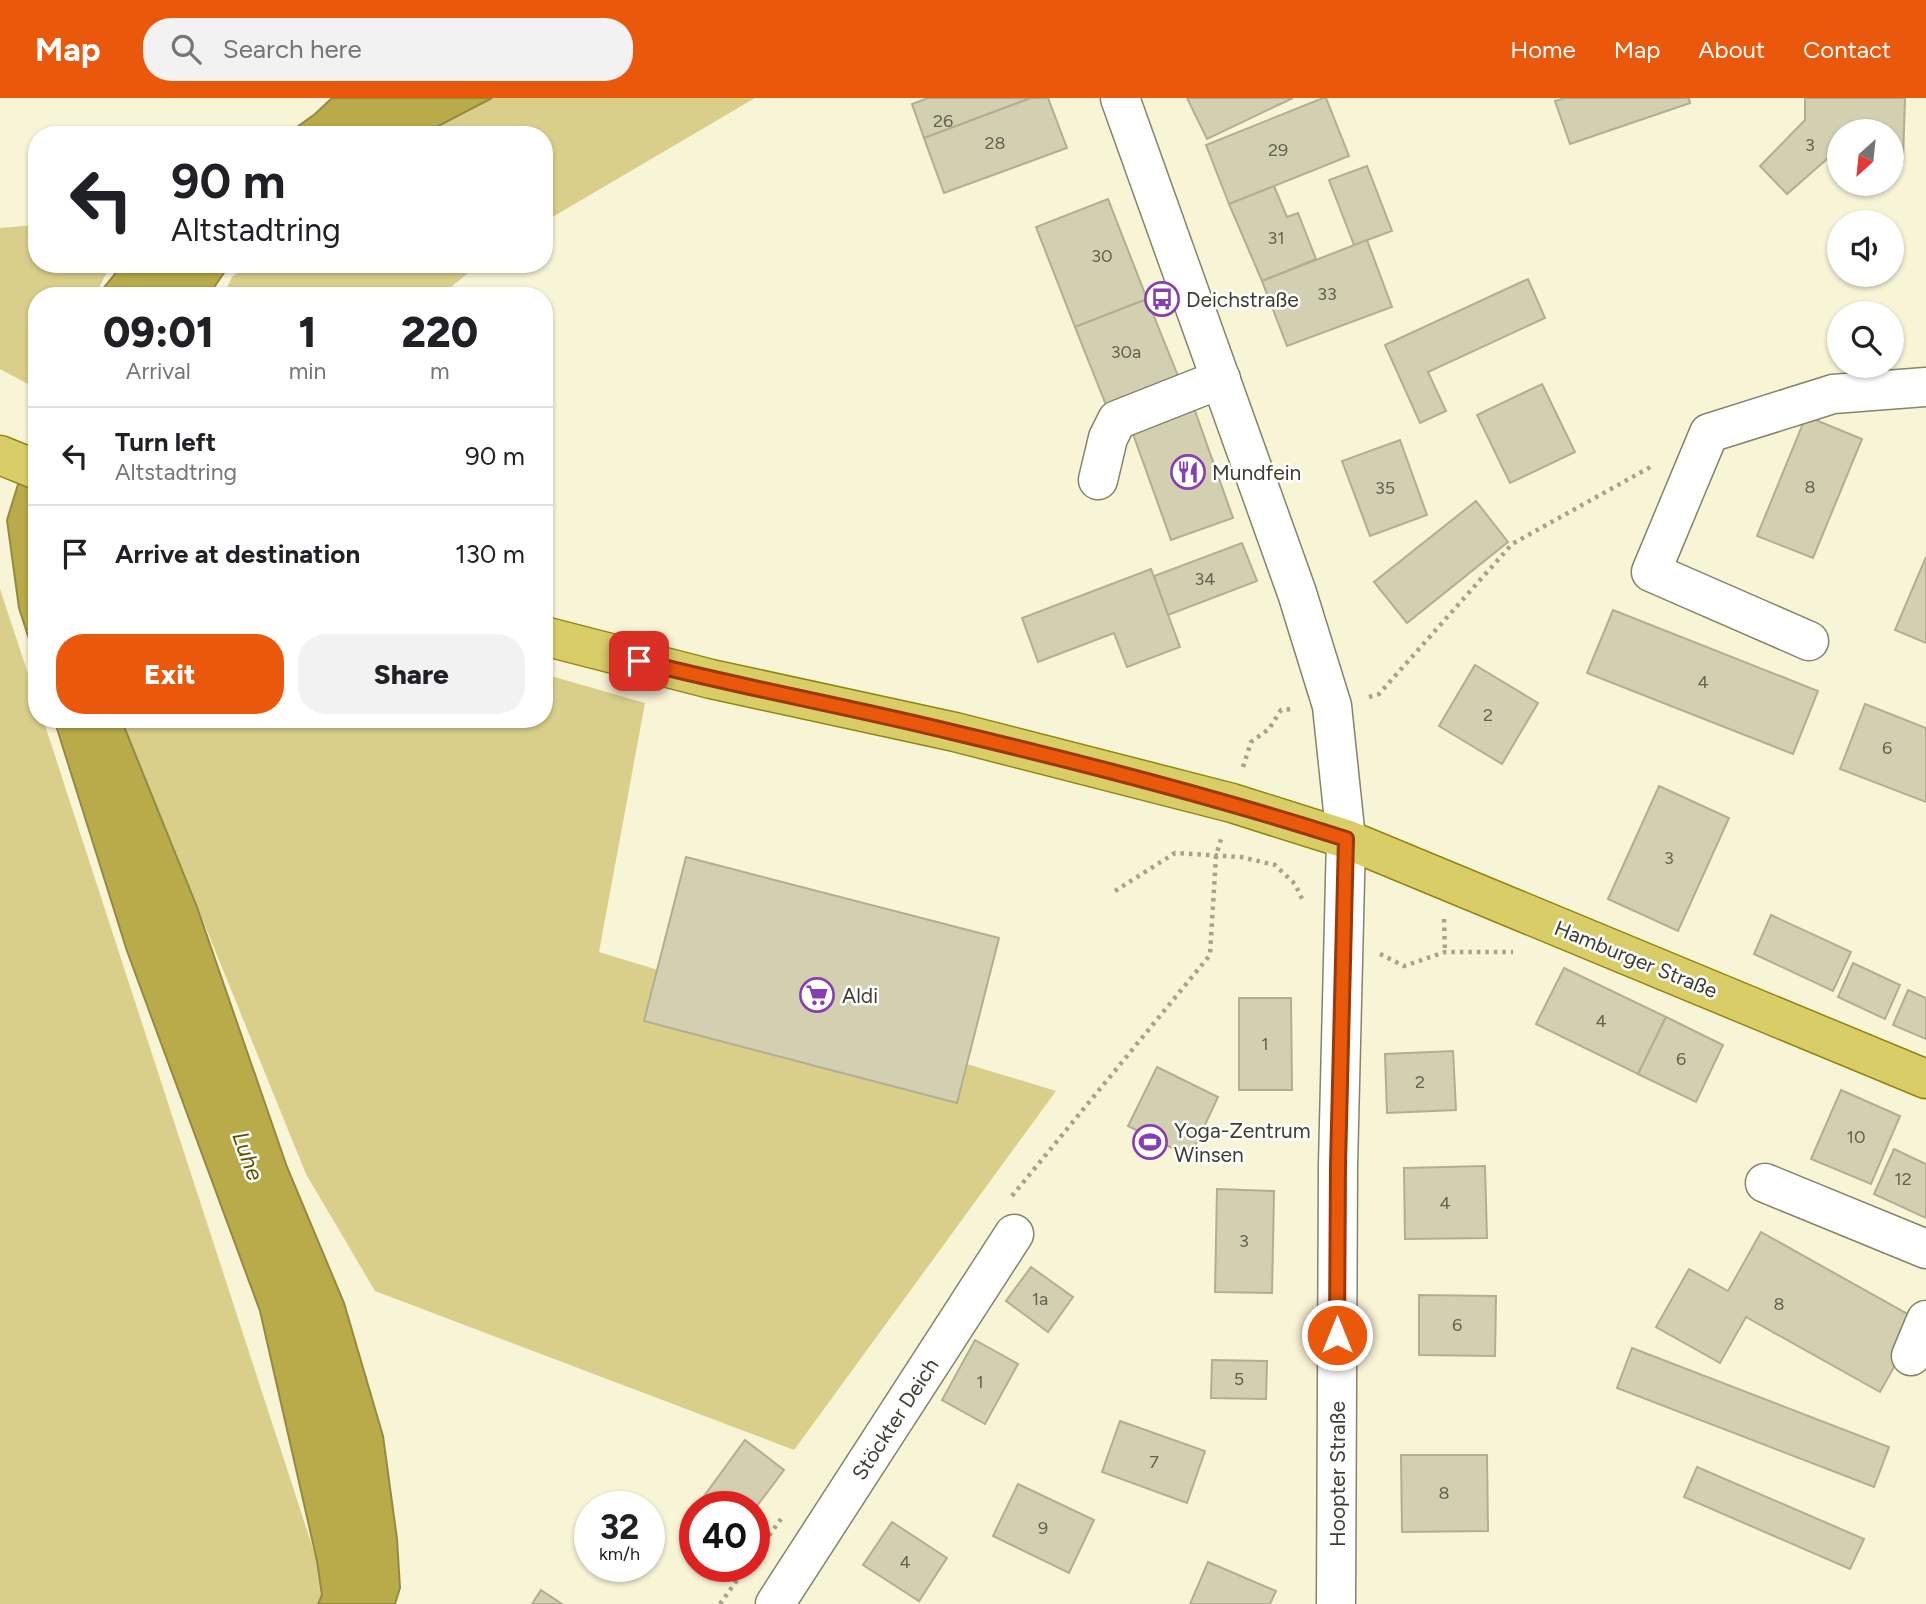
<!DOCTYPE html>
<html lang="en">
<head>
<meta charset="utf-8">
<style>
	body { margin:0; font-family:Figtree,sans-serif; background:#f2f2f2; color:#202124; height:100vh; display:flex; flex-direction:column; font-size:26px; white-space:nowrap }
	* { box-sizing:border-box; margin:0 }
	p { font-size:23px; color:#757577 }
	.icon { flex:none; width:38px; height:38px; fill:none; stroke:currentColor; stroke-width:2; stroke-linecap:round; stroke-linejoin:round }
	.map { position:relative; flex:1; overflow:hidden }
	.details { position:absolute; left:28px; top:189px; width:525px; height:441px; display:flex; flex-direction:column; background:#fff; border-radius:28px; box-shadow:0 2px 5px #0004 }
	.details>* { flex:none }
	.guide { position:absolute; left:28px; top:28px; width:525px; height:147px; border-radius:28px; box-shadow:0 2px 5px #0004; background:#fff; color:#202124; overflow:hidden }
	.needle { width:46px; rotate:207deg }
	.tools { position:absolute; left:1827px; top:21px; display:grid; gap:14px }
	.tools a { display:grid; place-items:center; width:77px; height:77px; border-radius:50%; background:#fff; box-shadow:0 2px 5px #0004; font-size:35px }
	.speed { position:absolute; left:574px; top:1393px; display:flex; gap:14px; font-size:35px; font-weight:700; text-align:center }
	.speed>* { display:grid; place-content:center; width:91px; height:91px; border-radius:50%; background:#fff; box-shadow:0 2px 5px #0004; line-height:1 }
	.speed small { font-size:18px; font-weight:400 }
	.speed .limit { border:10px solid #d22; background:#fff; color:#111 }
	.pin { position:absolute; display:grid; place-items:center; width:60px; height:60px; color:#fff; margin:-30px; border-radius:14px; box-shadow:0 4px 10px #0006 }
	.me { position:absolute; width:77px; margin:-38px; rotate:0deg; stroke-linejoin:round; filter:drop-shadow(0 0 5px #0008) }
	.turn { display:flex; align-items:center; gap:24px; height:147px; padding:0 28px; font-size:32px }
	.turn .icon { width:91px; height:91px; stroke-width:2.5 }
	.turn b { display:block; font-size:49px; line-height:60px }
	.eta { display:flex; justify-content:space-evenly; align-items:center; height:119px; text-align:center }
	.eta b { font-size:42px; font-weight:800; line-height:49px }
	.button { display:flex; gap:14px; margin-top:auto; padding:14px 28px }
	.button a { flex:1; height:80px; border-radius:28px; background:#ea580c; color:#fff; font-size:28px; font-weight:800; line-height:80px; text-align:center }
	.button a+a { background:#f2f2f2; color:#202124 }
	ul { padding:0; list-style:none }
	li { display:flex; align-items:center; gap:21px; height:98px; padding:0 28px; border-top:2px solid #e0e0e0 }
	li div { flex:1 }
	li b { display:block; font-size:26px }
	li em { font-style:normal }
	header { display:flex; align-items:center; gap:42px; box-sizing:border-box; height:98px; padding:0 35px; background:#ea580c; color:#fff }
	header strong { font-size:33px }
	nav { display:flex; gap:38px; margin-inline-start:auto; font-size:24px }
	.search { width:490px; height:63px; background:#f2f2f2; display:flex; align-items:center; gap:18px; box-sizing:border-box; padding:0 24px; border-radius:28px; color:#757577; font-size:26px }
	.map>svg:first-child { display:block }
	.green { fill:#d9cf8b }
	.water { fill:#b9ab49; stroke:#948a42; stroke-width:2 }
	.building { fill:#d3d0b2; stroke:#b1ae91; stroke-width:2 }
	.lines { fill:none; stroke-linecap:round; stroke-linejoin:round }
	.minor-casing { stroke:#878368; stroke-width:41 }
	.major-casing { stroke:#928512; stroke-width:41 }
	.path { stroke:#a5a38d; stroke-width:4.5; stroke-dasharray:3.5 5; stroke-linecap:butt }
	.minor { stroke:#fff; stroke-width:38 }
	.major { stroke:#d9cd67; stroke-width:38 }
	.route-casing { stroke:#983908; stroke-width:18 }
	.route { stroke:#ea580c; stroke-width:12 }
	.labels { text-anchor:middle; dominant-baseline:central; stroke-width:5; stroke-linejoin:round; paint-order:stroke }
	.number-label { font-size:18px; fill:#636251 }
	.poi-label { font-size:21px; fill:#3e3d31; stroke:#fff; text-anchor:start }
	.street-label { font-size:21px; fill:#3e3d31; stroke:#fff }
	.water-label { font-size:23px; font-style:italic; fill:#5d5303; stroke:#fff }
</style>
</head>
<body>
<header>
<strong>Map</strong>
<div class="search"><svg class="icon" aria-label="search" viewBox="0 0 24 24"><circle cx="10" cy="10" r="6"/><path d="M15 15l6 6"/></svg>Search here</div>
<nav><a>Home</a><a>Map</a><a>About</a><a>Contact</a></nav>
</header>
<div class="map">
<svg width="1926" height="1506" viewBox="0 0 1926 1506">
	<rect width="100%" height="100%" fill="#f8f4d6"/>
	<g class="green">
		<path d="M492 0H755L544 124V37H422Z"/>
		<path d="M37 127V166H111L95 198H37V291L0 271V130Z"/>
		<path d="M249 166H479L440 198H223L232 179Z"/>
		<path d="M0 491 37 603V621H43L317 1463 322 1498 318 1506H0Z"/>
		<path d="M544 576 645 605 599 854 1056 993 794 1352 375 1193 306 1076 121 621H544Z"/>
	</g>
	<g class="water">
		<path d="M332 0H492L421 37H286L315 16Z"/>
		<path d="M123 166H235L226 172 208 198H97Z"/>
		<path d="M37 325V566L19 510 7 422Z"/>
		<path d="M54 621H121L197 809 287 1069 344 1205 383 1338 397 1441 400 1490 395 1506H318L322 1497 317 1463 260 1213 127 853Z"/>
	</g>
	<g class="building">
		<path d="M928 0H1031L924 40 912 6Z"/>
		<path d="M1031 0H1048L1067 50 944 95 924 40Z"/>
		<path d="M1187 0H1293L1207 41Z"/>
		<path d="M1323 0H1326L1349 58 1229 106 1206 47Z"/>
		<path d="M1565 0H1689L1690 5 1570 46 1555 3Z"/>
		<path d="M1805 0H1905L1903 64H1892V33H1839V61H1827L1787 96 1760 68 1805 22Z"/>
		<path d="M1367 68 1392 133 1354 147 1329 82Z"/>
		<path d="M1274 88 1287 119 1298 115 1316 161 1262 183 1229 106Z"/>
		<path d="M1108 101 1147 201 1075 229 1036 129Z"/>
		<path d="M1367 142 1392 209 1287 248 1262 183Z"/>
		<path d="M1528 181 1545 220 1428 274 1446 313 1420 325 1385 247Z"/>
		<path d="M1147 201 1178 278 1106 307 1075 229Z"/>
		<path d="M1542 286 1575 354 1510 385 1477 317Z"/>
		<path d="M1194 310 1233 420 1171 442 1132 333Z"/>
		<path d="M1806 318 1862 341 1813 460 1757 438Z"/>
		<path d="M1400 342 1427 417 1370 438 1342 363Z"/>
		<path d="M1476 403 1508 444 1407 525 1374 484Z"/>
		<path d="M1242 445 1257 483 1168 517 1154 478Z"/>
		<path d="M1926 459V545L1895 532Z"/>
		<path d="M1151 471 1180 549 1127 569 1114 535 1038 564 1022 520Z"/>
		<path d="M1613 512 1818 593 1793 656 1587 575Z"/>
		<path d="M1475 567 1538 605 1502 666 1439 628Z"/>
		<path d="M1865 606 1926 630V704L1840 671Z"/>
		<path d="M1659 688 1729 720 1678 833 1608 801Z"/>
		<path d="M686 759 999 840 957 1005 644 923Z"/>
		<path d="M1771 817 1851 854 1833 893 1754 856Z"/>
		<path d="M1853 865 1900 887 1885 921 1838 899Z"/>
		<path d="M1564 870 1666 919 1638 976 1536 926Z"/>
		<path d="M1908 892 1926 900V941L1893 927Z"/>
		<path d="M1239 900H1291L1292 992H1239Z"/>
		<path d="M1666 919 1723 947 1696 1004 1638 976Z"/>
		<path d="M1453 953 1456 1012 1387 1015 1385 956Z"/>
		<path d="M1157 969 1218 999 1190 1059 1128 1028Z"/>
		<path d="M1841 992 1900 1018 1871 1086 1811 1061Z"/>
		<path d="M1894 1051 1926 1066V1120L1874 1096Z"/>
		<path d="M1485 1068 1487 1140 1405 1141 1404 1070Z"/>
		<path d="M1217 1091 1274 1093 1272 1195 1215 1194Z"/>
		<path d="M1761 1134 1920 1223 1880 1294 1746 1219 1720 1265 1656 1229 1689 1171 1728 1193Z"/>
		<path d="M1031 1169 1073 1199 1048 1234 1006 1203Z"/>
		<path d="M1419 1197 1496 1198 1495 1258 1419 1257Z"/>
		<path d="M975 1242 1018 1266 985 1326 942 1302Z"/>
		<path d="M1632 1250 1889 1349 1874 1389 1617 1290Z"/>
		<path d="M1212 1262 1267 1263 1266 1301 1211 1300Z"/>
		<path d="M1120 1323 1205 1353 1187 1405 1102 1374Z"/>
		<path d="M745 1342 784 1372 754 1412V1409H696Z"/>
		<path d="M1401 1357H1487L1488 1433 1402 1434Z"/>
		<path d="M1697 1369 1864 1441 1850 1471 1684 1399Z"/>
		<path d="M1018 1386 1094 1422 1069 1475 993 1438Z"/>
		<path d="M892 1424 947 1460 919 1503 863 1467Z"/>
		<path d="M1208 1464 1276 1493 1270 1506H1190Z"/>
		<path d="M541 1492 562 1506H532Z"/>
	</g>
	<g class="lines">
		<g class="minor-casing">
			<g id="minor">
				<path d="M1120 0 1297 495 1332 608 1346 741 1338 1067 1336 1506"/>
				<path d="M1098 382 1108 340 1117 322 1221 281"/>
				<path d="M1809 543 1651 474 1709 335 1833 296 1926 289"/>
				<path d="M1765 1085 1926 1151"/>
				<path d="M1911 1258 1926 1222"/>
				<path d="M775 1506 1014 1136"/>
			</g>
		</g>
		<g class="major-casing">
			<g id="major">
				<path d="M0 357 37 372"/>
				<path d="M544 538 711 581 955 634 1232 705 1346 741 1926 981"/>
			</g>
		</g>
		<g class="path">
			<path d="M1369 599 1379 596 1512 446 1654 367"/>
			<path d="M1243 669 1251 644 1269 631 1281 612 1295 611"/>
			<path d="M1115 793 1175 755 1241 759 1275 767 1295 786 1304 805"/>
			<path d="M1444 821 1445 854"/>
			<path d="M1380 856 1404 868 1445 854H1513"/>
			<path d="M1012 1098 1210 857 1216 758 1221 741"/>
			<path d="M754 1458 781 1421"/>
			<path d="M720 1506 747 1468"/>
		</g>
		<use href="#minor" class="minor"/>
		<use href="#major" class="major"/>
	</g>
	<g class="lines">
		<g class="route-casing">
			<path id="route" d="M639 563C744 590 851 609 956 635 1087 666 1218 700 1346 741L1338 1067 1337 1237"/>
		</g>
		<use href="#route" class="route"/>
	</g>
	<defs>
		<g id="bus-ring" transform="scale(1.75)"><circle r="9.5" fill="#fff" stroke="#873eb0" stroke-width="1.5"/><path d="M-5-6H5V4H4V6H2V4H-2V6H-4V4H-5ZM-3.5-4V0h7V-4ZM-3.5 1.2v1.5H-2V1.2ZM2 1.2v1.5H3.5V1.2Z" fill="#873eb0"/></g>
		<g id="restaurant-ring" transform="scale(1.75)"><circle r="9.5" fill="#fff" stroke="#873eb0" stroke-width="1.5"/><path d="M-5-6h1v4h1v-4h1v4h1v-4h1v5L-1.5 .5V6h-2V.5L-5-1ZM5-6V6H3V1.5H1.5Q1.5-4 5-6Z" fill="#873eb0"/></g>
		<g id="supermarket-ring" transform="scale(1.75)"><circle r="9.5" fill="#fff" stroke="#873eb0" stroke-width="1.5"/><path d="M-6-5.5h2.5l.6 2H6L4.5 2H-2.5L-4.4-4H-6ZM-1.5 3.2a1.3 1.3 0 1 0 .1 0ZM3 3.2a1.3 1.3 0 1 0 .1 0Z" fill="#873eb0"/></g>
		<g id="stadium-ring" transform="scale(1.75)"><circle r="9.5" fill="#fff" stroke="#873eb0" stroke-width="1.5"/><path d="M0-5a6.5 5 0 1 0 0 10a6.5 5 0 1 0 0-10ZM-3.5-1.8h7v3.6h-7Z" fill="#873eb0"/></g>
	</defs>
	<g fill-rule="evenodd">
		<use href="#bus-ring" x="1162" y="201"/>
		<use href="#restaurant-ring" x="1188" y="374"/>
		<use href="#supermarket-ring" x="817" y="897"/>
		<use href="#stadium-ring" x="1150" y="1044"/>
	</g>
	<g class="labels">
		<g class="number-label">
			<text x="943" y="23">26</text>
			<text x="995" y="45">28</text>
			<text x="1810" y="47">3</text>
			<text x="1278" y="52">29</text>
			<text x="1276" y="140">31</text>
			<text x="1102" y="158">30</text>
			<text x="1327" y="196">33</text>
			<text x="1126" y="254">30a</text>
			<text x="1810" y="389">8</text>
			<text x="1385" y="390">35</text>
			<text x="1205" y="481">34</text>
			<text x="1703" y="584">4</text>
			<text x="1488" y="617">2</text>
			<text x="1887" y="650">6</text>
			<text x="1669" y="760">3</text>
			<text x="1601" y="923">4</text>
			<text x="1265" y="946">1</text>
			<text x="1681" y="961">6</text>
			<text x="1420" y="984">2</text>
			<text x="1856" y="1039">10</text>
			<text x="1903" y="1081">12</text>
			<text x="1445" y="1105">4</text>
			<text x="1244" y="1143">3</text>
			<text x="1040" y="1201">1a</text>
			<text x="1779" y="1206">8</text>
			<text x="1457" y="1227">6</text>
			<text x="1239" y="1281">5</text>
			<text x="980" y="1284">1</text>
			<text x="1154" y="1364">7</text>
			<text x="1444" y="1395">8</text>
			<text x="1043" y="1430">9</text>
			<text x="905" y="1464">4</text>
		</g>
		<g class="poi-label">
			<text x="1186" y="201">Deichstraße</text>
			<text x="1212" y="374">Mundfein</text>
			<text x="842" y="897">Aldi</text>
			<text x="1174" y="1032">Yoga-Zentrum<tspan x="1174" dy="24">Winsen</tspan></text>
		</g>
		<g class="street-label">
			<text transform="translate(1636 861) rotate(22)">Hamburger Straße</text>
			<text transform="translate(895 1321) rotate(-57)">Stöckter Deich</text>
			<text transform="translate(1337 1376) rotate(-90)">Hoopter Straße</text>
		</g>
		<g class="water-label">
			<text transform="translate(248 1058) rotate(70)">Luhe</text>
		</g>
	</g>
</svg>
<div class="tools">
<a><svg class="needle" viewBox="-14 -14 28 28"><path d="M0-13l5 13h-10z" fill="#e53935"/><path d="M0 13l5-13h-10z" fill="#757577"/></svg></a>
<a><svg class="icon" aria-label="sound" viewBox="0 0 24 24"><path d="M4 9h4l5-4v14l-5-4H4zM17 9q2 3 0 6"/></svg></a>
<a><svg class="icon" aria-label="search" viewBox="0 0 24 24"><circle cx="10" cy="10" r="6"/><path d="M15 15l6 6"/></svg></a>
</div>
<div class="speed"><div>32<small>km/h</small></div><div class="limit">40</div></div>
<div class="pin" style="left:639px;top:563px;background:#d93025"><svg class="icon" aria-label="arrive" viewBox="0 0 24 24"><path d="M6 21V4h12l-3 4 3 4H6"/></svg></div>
<svg class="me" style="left:1337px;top:1237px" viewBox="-20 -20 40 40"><circle r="17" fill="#ea580c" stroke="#fff" stroke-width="3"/><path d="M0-11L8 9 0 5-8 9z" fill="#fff"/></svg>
<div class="guide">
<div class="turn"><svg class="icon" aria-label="left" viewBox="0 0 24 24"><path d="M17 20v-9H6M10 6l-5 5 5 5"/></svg><div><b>90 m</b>Altstadtring</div></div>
</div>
<section class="details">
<div class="eta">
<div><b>09:01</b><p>Arrival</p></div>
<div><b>1</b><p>min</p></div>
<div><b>220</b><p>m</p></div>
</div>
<ul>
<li><svg class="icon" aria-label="left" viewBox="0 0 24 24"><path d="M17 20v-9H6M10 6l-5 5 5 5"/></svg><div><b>Turn left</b><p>Altstadtring</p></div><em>90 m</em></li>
<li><svg class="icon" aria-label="arrive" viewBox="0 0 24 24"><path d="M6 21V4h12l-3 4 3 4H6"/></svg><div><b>Arrive at destination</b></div><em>130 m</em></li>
</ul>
<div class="button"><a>Exit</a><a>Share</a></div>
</section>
</div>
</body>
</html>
